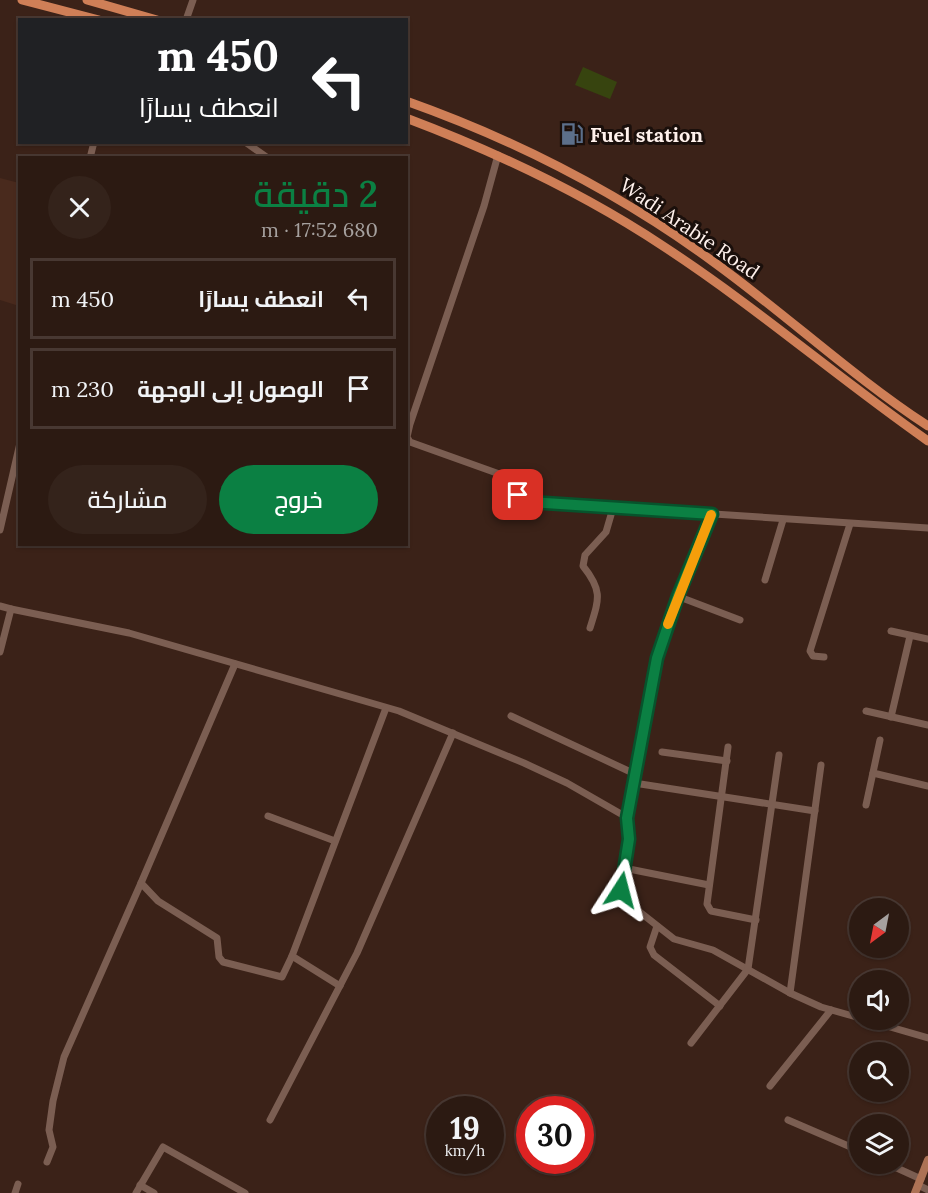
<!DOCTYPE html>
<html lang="ar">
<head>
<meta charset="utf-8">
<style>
	body { margin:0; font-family:Lora,Cairo,serif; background:#34231b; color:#f1f3f6; direction:rtl; height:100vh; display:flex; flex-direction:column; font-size:22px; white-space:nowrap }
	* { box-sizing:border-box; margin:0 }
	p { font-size:20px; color:#a6a19f }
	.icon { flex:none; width:33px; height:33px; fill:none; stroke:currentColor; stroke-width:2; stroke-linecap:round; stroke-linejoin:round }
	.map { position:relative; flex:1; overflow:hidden; direction:ltr }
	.sheet { position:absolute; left:18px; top:156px; width:390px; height:390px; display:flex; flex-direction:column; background:#2c1a12; border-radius:0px; box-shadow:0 2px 4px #0004,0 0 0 2px #483832; direction:rtl }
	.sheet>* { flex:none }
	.guide { position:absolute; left:18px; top:18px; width:390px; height:126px; border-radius:0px; box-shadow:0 2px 4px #0004,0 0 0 2px #483832; direction:rtl; background:#202124; color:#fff; overflow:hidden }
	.needle { width:39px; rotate:212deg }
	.tools { position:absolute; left:849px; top:898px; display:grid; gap:12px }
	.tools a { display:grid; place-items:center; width:60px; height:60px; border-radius:50%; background:#2c1a12; box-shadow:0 2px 4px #0004,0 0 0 2px #483832; font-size:30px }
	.speed { position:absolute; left:426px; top:1096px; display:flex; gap:12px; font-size:30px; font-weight:700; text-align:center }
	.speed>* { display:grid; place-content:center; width:78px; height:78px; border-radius:50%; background:#2c1a12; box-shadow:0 2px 4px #0004,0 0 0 2px #483832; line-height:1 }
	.speed small { font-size:15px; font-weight:400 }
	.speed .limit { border:9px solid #d22; background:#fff; color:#111 }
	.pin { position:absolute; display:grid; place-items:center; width:51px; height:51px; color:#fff; margin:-26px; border-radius:12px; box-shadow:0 3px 9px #0006 }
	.me { position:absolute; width:66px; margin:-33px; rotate:9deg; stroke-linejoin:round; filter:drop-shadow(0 0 4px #0008) }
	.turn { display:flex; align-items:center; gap:21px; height:126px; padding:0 30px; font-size:27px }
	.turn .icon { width:78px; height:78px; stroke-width:2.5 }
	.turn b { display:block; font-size:42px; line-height:51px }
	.round { display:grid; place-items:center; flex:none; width:63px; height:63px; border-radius:32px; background:#34231b }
	.headline { display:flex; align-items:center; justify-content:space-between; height:102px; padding:0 30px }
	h1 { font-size:36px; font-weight:600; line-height:45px; color:#0b8043 }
	.button { display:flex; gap:12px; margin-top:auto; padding:12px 30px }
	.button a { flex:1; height:69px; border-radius:36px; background:#0b8043; color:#fff; font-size:24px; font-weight:600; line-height:69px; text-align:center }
	.button a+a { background:#34231b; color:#f1f3f6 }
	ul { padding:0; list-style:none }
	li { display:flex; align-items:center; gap:18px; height:81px; margin:0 12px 9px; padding:0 18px; border:3px solid #483832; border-radius:0px }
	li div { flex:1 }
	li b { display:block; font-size:22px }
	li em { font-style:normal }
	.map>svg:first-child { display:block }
	.built { fill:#492a1d }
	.green { fill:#37440f }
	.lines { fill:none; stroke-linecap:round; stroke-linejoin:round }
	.minor { stroke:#7b5e52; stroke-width:7 }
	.major { stroke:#ad7255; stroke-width:8 }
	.highway { stroke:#cf7f57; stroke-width:9 }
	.route-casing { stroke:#07532c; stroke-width:15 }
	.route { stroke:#0b8043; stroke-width:10 }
	.slow { stroke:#f59e0b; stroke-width:10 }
	.labels { text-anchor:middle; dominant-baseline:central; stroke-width:6; stroke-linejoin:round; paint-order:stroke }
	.poi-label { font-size:20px; font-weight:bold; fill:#fff1ec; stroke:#1a0f0b; text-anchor:start }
	.street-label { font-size:20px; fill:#fff1ec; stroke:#1a0f0b }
</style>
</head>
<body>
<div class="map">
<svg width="928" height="1193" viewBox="0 0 928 1193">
	<rect width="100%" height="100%" fill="#3b2218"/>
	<path class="built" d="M0 178 19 183V306L0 300Z"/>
	<path class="green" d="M583 67 617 82 610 99 575 85Z"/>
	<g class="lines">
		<g class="minor">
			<path d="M186 20 193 0"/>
			<path d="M245 142 268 158"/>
			<path d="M498 155 484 206 410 424 407 437 410 442 505 476C516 484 516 498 530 502L928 528"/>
			<path d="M90 158 94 142"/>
			<path d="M712 514 677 596 657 658 628 818 630 830 622 898 674 939 713 950 790 993 821 1007 860 1018"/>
			<path d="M0 530 20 443"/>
			<path d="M765 580 783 520"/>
			<path d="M677 596 740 620"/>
			<path d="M0 606 11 609"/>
			<path d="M590 628C599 599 603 591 583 566L585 555 606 532 613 508"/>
			<path d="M891 631 928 639"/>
			<path d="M0 652 11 609 129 633 399 711 524 763 567 783 628 818"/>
			<path d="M824 657 813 656 810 651 850 524"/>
			<path d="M866 711 928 725"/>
			<path d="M511 716 635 774"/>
			<path d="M891 717 910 636"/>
			<path d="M728 747 707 904 711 911 756 920"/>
			<path d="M662 752 727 761"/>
			<path d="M873 773 928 786"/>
			<path d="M634 783 815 811"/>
			<path d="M866 805 880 740"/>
			<path d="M268 816 335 841"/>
			<path d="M624 868 709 885"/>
			<path d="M141 883 235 664"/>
			<path d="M657 926 650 947 654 955 720 1006"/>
			<path d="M340 986 292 956 386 708"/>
			<path d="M790 993 821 765"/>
			<path d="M866 1020 928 1038"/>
			<path d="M691 1043 748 969 779 755"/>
			<path d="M770 1086 831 1010"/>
			<path d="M270 1120 357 953 453 733"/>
			<path d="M788 1120 860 1151"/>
			<path d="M47 1162 53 1147 49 1130 53 1101 64 1057 141 883 158 901 217 938 219 957 223 962 282 977 292 956"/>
			<path d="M888 1164 921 1179"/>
			<path d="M140 1185 154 1193"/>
			<path d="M918 1185 928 1190"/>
			<path d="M15 1193 18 1184"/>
			<path d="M136 1193 163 1147 245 1193"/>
		</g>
		<path class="major" d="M915 1193 928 1160"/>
		<g class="highway">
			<path d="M22 0 99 20"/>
			<path d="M87 0 157 20"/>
			<path d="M406 101C516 140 622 195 715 263 788 316 853 377 928 426"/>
			<path d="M406 118C496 152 583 193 663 246 755 306 838 378 928 441"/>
		</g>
	</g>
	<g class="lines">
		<g class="route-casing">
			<path id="route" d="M518 495 530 502 712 514 678 596 657 658 627 818 629 839 621 890"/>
		</g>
		<use href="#route" class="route"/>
		<path class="slow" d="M668 624 711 515"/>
	</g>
	<defs>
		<g id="fuel-bare" transform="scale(1.8)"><path d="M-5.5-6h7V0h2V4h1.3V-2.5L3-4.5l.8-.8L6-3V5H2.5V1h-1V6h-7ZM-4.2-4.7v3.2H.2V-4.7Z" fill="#5c6f8a" stroke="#1a0f0b" stroke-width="2.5" paint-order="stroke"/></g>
	</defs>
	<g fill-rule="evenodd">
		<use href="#fuel-bare" x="572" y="134"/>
	</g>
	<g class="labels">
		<g class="poi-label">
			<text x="590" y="134">Fuel station</text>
		</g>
		<g class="street-label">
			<text transform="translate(690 228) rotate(34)">Wadi Arabie Road</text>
		</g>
	</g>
</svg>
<div class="tools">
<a><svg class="needle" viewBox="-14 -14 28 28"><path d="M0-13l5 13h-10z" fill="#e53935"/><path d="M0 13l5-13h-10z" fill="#a6a19f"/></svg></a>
<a><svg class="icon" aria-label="sound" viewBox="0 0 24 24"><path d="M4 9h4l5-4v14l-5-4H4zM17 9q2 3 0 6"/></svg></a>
<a><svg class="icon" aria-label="search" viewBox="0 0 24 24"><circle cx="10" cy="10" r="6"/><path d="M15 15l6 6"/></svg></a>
<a><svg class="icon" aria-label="layers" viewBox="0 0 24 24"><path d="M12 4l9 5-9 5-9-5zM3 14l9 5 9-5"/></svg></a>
</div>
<div class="speed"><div>19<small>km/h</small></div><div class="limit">30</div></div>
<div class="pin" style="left:518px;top:495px;background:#d93025"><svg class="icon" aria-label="arrive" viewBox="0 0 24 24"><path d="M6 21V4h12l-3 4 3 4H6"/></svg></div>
<svg class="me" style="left:621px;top:890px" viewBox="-20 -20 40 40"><path d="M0-17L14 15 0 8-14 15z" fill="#0b8043" stroke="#fff" stroke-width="4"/></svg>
<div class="guide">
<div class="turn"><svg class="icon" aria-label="left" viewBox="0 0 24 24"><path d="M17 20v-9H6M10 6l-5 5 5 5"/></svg><div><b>450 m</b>انعطف يسارًا</div></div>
</div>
<section class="sheet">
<div class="headline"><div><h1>2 دقيقة</h1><p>680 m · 17:52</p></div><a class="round"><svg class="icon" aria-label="close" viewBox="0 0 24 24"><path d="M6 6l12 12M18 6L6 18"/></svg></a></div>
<ul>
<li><svg class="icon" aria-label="left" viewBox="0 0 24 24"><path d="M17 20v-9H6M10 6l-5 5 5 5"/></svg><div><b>انعطف يسارًا</b></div><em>450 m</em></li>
<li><svg class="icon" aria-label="arrive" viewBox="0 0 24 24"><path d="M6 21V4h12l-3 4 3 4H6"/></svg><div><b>الوصول إلى الوجهة</b></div><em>230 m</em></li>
</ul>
<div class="button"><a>خروج</a><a>مشاركة</a></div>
</section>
</div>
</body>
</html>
